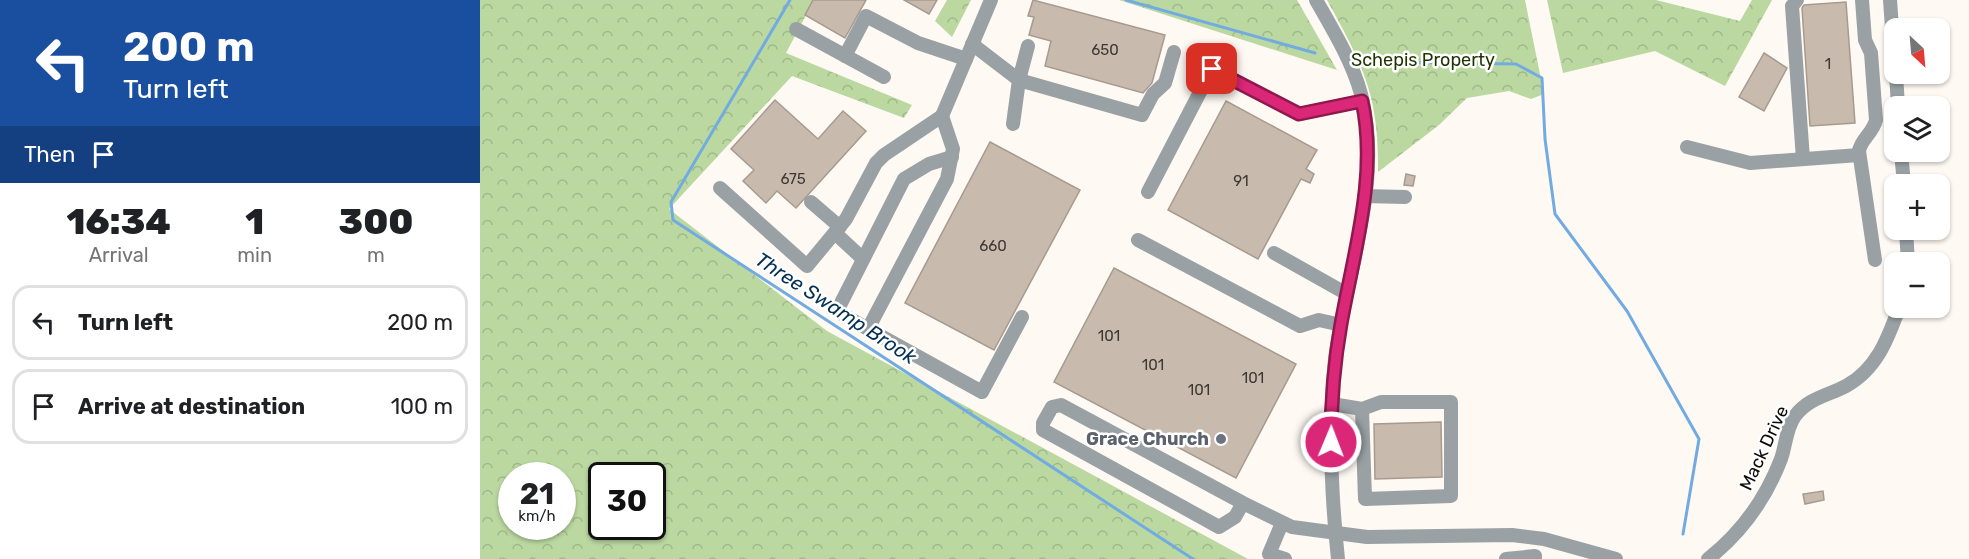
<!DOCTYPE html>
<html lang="en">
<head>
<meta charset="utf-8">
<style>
	body { margin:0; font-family:Rubik,sans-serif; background:#f2f2f2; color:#202124; height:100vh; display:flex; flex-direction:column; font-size:22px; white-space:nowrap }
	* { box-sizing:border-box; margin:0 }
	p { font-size:20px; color:#757577 }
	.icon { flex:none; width:33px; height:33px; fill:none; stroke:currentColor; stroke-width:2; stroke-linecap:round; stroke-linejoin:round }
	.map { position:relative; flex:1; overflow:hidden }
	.sheet { display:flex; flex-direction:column; background:#fff; width:480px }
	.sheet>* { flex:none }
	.hud { background:#1a4fa0; color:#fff; overflow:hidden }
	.needle { width:39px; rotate:154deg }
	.fabs { position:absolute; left:1404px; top:18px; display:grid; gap:12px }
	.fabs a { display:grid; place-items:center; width:66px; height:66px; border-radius:12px; background:#fff; box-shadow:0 2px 4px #0004; font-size:30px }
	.speed { position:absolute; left:18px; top:462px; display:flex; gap:12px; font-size:30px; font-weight:700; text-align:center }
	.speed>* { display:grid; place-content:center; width:78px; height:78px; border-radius:50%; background:#fff; box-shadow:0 2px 4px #0004; line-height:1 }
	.speed small { font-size:15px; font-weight:400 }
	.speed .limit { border:3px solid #111; border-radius:9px; background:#fff; color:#111 }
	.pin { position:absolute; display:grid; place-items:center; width:51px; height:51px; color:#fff; margin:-26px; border-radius:12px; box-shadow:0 3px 9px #0006 }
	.me { position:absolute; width:66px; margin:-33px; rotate:1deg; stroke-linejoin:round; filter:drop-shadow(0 0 4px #0008) }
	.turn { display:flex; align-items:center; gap:21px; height:126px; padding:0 24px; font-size:27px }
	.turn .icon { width:78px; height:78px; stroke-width:2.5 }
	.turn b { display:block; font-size:42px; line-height:51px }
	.then { display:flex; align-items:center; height:57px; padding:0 24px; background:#0003; gap:12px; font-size:22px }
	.eta { display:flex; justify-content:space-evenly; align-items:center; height:102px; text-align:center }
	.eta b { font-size:36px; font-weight:800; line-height:42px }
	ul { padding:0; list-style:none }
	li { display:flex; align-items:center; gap:18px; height:75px; margin:0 12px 9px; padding:0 12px; border:3px solid #e0e0e0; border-radius:18px }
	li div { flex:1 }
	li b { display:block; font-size:22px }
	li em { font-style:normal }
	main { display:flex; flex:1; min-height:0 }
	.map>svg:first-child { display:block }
	.forest { fill:url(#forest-crowns); fill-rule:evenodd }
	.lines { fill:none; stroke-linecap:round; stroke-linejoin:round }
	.stream { stroke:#71abe2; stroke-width:3 }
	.building { fill:#c8bbae; stroke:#a79a8e; stroke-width:1.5 }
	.minor { stroke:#99a1a4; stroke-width:14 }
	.route-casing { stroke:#8e194d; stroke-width:15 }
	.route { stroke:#db2777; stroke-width:10 }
	.worship-dot { fill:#6b7280; stroke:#fff; stroke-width:2 }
	.labels { text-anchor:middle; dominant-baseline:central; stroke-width:5; stroke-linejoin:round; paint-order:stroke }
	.number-label { font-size:15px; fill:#3d3831 }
	.park-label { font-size:18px; fill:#1f3401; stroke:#fff }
	.worship-label { font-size:18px; font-weight:bold; fill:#5b616d; stroke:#fff; text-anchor:end }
	.street-label { font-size:18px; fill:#0f0c07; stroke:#fff }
	.water-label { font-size:20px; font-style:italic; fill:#043154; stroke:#fff }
</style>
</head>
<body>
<main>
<section class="sheet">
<div class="hud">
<div class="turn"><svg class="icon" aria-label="left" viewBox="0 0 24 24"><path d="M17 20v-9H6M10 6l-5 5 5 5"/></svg><div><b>200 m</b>Turn left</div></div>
<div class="then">Then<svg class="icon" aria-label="arrive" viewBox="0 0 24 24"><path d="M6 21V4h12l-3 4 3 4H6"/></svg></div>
</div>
<div class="eta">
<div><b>16:34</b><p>Arrival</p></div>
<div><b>1</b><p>min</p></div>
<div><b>300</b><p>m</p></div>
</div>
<ul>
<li><svg class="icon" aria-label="left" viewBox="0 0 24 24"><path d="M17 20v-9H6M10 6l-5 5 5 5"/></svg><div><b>Turn left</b></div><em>200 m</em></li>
<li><svg class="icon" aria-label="arrive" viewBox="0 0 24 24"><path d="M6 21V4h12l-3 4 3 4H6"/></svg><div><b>Arrive at destination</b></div><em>100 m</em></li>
</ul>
</section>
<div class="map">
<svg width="1489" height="559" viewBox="0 0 1489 559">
	<defs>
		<pattern id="forest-crowns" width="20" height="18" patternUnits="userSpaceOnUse" patternTransform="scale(1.5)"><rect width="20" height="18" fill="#bbd8a1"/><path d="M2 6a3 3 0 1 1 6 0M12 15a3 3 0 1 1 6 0" fill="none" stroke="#a0b889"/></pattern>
	</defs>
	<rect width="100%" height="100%" fill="#fef9f3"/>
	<g class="forest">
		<path d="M0 0H334L306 53 432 105 424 118 312 76 189 209 347 331 768 559H0ZM32 476H82V526H32ZM122 476H172V526H122Z"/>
		<path d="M467 0H491L472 37 455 21Z"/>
		<path d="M639 0H817L857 70Z"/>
		<path d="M847 0H1045L1064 94 1051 99 1029 91 987 98 959 125 898 172C899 94 883 66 847 0Z"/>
		<path d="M1067 0H1176L1260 21 1272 0H1292L1245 86 1175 51 1083 73Z"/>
	</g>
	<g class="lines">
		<g class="stream">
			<path d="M310 0 191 202 193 220 713 559"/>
			<path d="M646 0 835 53"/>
			<path d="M899 62 1036 64 1062 78 1065 139 1075 214 1147 311 1219 439 1203 534"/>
		</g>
	</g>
	<g class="building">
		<path d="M333 0H386L365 38 325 15Z"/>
		<path d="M424 0H457L449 14Z"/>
		<path d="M553 0 685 35 672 83 663 93 565 66 571 41 549 35 554 17 548 16Z"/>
		<path d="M1366 2 1375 123 1330 126 1322 8 1324 5Z"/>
		<path d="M1284 53 1307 68 1284 111 1259 97Z"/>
		<path d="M295 100 338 139 363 111 386 131 316 208 297 191 286 203 263 181 274 170 251 149Z"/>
		<path d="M746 101 837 150 826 169 834 174 830 183 821 179 778 259 688 210Z"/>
		<path d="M510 142 600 190 514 350 425 303Z"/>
		<path d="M926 174 935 176 933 186 924 185Z"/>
		<path d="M634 268 816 364 756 478 574 382Z"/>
		<path d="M961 422 962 477 895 479 894 424Z"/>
		<path d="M1343 491 1344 500 1325 504 1323 494Z"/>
	</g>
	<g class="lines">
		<g class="minor">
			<path d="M836 0C853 30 872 61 881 94 904 182 866 273 855 359 848 426 851 493 858 559"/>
			<path d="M1317 0 1312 6 1323 159"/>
			<path d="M1382 0 1385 40 1391 53 1396 120C1393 133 1381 139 1379 151L1395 260"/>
			<path d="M1410 0 1414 56"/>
			<path d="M316 29 404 77"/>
			<path d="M492 44 539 80 662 115 673 94 685 83 694 52"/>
			<path d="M365 56 386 16 438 43 486 59"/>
			<path d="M1416 74 1418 106"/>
			<path d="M462 116 473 149 467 179 388 329 502 392 542 317"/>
			<path d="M462 116 511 0"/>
			<path d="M533 124 539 80 548 46"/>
			<path d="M1207 147 1270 163 1379 155"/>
			<path d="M1421 152 1424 184"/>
			<path d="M240 188 327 266 366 219 396 163 404 155 462 116"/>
			<path d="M668 192 732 69 819 114 882 101"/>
			<path d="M884 196 925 197"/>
			<path d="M331 202 360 227"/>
			<path d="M1426 230 1428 262"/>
			<path d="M355 233 383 259"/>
			<path d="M658 240 820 326 839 320 861 325"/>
			<path d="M794 253 867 294"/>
			<path d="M388 329 357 311 424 179 449 164 472 157"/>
			<path d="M852 404 882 409 901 402H971V496L885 499 882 409"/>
			<path d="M763 503 755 517 739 527 563 430V423L572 407 581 405 763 503 812 527 887 537 1032 535 1064 539 1136 559"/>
			<path d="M802 523 789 554 805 559"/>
			<path d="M1026 559 1055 556V559"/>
			<path d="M1228 559C1261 533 1286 498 1301 459 1306 445 1306 428 1315 416 1328 398 1349 395 1366 386 1397 369 1408 338 1419 308"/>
		</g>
	</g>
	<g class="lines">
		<g class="route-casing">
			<path id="route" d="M732 69 819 114 882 101C898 175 874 251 861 324 854 363 851 402 851 442"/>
		</g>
		<use href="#route" class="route"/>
	</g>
	<circle class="worship-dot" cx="741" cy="439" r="6"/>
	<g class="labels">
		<g class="number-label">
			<text x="625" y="50">650</text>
			<text x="1348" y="64">1</text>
			<text x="313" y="179">675</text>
			<text x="761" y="181">91</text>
			<text x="513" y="246">660</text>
			<text x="629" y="336">101</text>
			<text x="673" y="365">101</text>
			<text x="773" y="378">101</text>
			<text x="719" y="390">101</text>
		</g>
		<g class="park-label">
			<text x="943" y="60">Schepis Property</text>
		</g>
		<g class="worship-label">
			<text x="729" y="439">Grace Church</text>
		</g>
		<g class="street-label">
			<text transform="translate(1284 448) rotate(-65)">Mack Drive</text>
		</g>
		<g class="water-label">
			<text transform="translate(356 308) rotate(33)">Three Swamp Brook</text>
		</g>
	</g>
</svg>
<div class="fabs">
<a><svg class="needle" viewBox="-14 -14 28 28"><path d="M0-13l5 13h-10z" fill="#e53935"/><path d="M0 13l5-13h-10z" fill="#757577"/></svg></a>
<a><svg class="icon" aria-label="layers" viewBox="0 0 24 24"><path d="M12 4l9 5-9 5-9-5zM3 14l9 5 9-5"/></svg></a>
<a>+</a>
<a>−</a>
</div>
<div class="speed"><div>21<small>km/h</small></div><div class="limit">30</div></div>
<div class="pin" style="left:732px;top:69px;background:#d93025"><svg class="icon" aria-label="arrive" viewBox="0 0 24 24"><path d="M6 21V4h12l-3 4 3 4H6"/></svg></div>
<svg class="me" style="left:851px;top:442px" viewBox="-20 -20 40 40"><circle r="17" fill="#db2777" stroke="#fff" stroke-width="3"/><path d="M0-11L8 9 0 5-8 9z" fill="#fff"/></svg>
</div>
</main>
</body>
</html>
